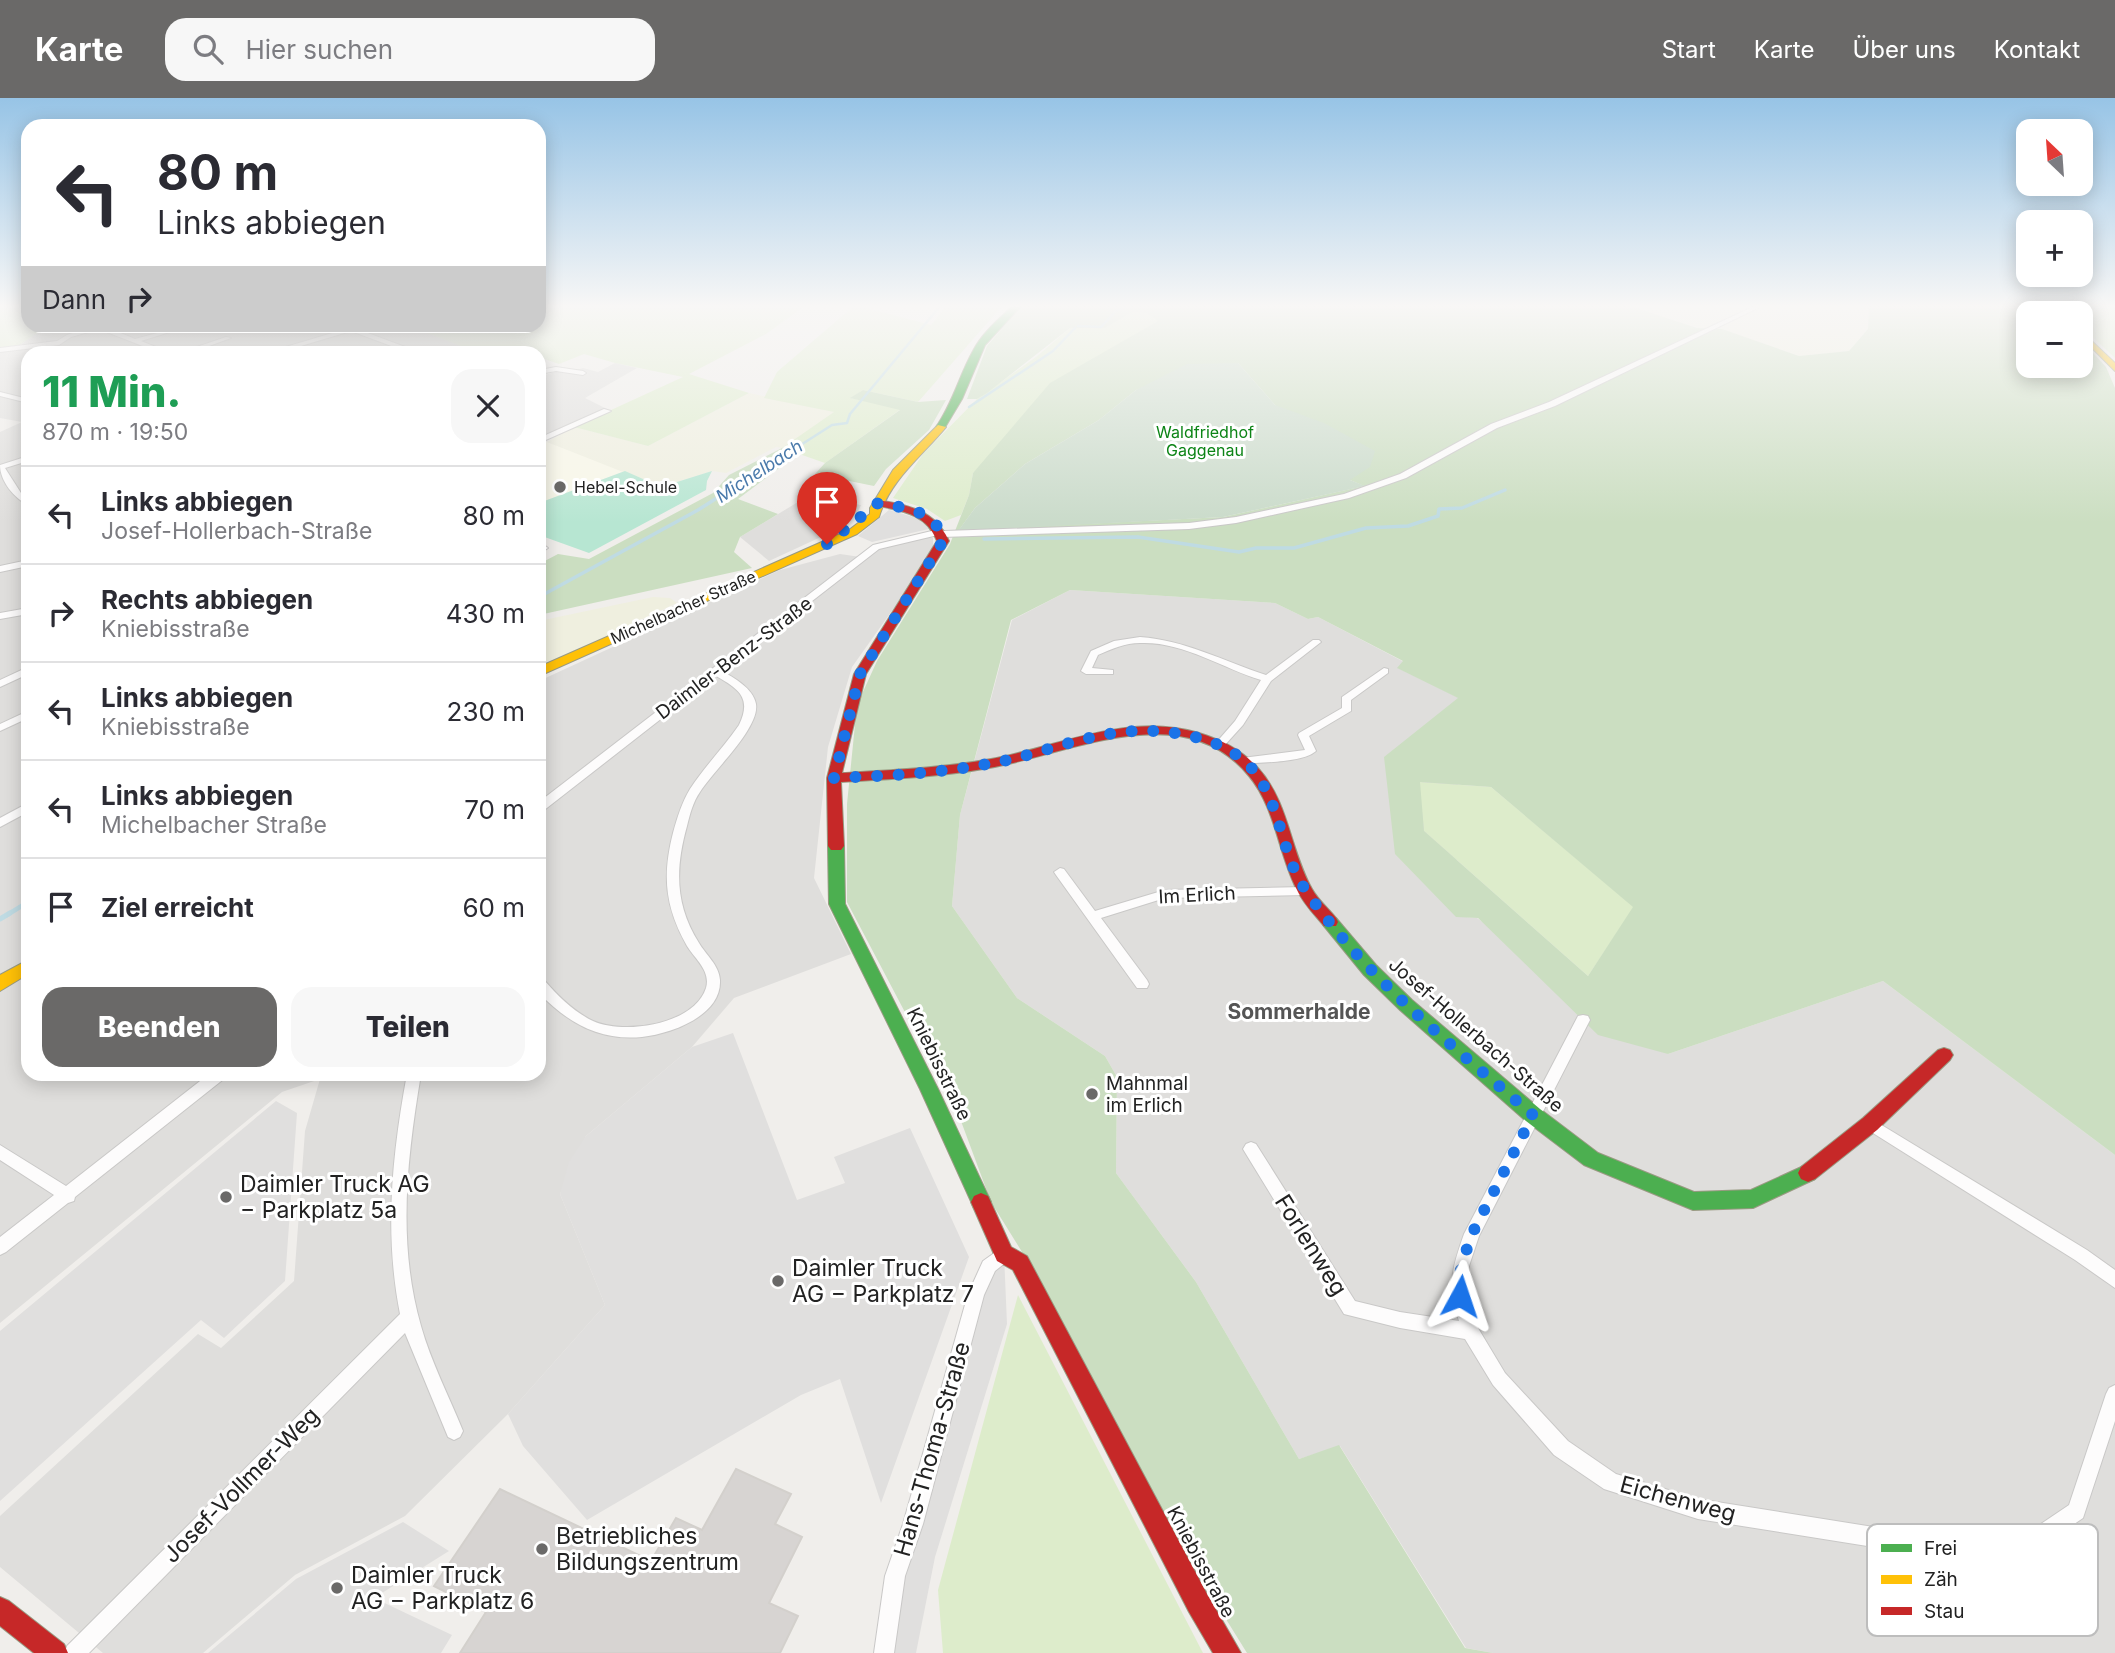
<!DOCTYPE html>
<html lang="de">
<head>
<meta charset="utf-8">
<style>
	body { margin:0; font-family:Inter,sans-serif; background:#f7f7f7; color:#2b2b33; height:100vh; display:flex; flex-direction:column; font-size:26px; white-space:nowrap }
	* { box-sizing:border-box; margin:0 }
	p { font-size:23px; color:#7c7c81 }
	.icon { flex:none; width:38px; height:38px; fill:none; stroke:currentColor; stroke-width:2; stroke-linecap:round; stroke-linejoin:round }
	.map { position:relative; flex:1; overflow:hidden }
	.panel { position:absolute; left:21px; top:248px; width:525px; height:735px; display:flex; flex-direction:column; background:#fff; border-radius:21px; box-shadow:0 4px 18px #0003 }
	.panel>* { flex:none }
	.banner { position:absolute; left:21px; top:21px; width:525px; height:214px; border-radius:21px; box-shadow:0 4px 18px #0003; background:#fff; color:#2b2b33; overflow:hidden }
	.needle { width:46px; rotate:335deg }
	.fabs { position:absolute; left:2016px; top:21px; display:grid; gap:14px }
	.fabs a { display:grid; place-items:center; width:77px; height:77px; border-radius:14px; background:#fff; box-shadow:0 4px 18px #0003; font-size:35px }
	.pin { position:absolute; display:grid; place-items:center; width:60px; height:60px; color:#fff; margin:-72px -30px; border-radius:50% 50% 50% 0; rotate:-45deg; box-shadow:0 0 7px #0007 }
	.pin .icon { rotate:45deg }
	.me { position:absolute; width:77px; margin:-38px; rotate:5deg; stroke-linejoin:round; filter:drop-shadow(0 0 5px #0008) }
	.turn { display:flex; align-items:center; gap:24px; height:147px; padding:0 21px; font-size:32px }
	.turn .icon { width:91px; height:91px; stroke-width:2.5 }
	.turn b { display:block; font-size:49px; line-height:60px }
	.then { display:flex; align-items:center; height:66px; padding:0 21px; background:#0003; gap:14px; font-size:26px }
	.round { display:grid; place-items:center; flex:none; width:74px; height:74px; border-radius:21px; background:#f7f7f7 }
	.overview { display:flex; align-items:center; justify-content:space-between; height:119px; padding:0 21px }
	h1 { font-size:42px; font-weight:800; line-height:52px; color:#1e9e55 }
	.action { display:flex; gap:14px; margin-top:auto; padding:14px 21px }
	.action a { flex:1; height:80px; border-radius:21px; background:#6a6968; color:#fff; font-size:28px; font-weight:800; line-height:80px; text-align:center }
	.action a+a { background:#f7f7f7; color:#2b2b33 }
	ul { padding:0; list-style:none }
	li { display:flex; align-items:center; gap:21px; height:98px; padding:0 21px; border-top:2px solid #e1e1e2 }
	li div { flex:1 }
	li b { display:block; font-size:26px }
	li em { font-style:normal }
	header { display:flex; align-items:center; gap:42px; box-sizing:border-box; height:98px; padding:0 35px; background:#6a6968; color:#fff }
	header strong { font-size:33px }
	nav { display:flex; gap:38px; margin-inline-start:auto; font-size:24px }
	.search { width:490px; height:63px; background:#f7f7f7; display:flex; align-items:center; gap:18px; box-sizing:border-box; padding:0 24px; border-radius:21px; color:#7c7c81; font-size:26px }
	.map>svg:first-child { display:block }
	.residential { fill:#dfdedc }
	.education { fill:#f8f7e8 }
	.farmland { fill:#efefdf }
	.grass { fill:#ddeccb }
	.forest { fill:#cbdec1; fill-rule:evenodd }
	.cemetery { fill:#cadbca }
	.pitch { fill:#b7e6d2 }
	.parking { fill:#e0dfde }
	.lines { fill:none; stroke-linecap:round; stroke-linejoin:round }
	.stream-far3 { stroke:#bfdbe3; stroke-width:2.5 }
	.stream-far2 { stroke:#bfdbe3; stroke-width:3.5 }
	.stream-far1 { stroke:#bfdbe3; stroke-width:4.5 }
	.stream { stroke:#bfdbe3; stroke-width:5 }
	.building { fill:#d7d4d2; stroke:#d3d0cc; stroke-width:2 }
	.street-casing { stroke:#c9c8c7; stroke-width:2 }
	.fast-casing { stroke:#999a82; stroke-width:2 }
	.slow-casing { stroke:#999a82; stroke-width:2 }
	.jam-casing { stroke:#999a82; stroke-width:2 }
	.street { fill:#fdfcfc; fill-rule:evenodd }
	.fast { fill:#4caf50; fill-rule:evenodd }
	.slow { fill:#ffc107; fill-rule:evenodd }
	.jam { fill:#c62828; fill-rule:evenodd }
	.route { stroke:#1a73e8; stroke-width:12; stroke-dasharray:0 21.6 }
	.poi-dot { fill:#6a6968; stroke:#fff; stroke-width:2.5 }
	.labels { text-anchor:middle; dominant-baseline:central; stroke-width:6; stroke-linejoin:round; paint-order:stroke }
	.far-park-label { font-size:16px; fill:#0c8416; stroke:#fff }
	.far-poi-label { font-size:16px; fill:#222; stroke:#fff; text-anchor:start }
	.far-street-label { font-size:16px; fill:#222; stroke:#fff }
	.far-water-label { font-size:18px; font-style:italic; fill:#4a7aab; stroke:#fff }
	.street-label { font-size:19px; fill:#222; stroke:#fff }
	.poi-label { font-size:19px; fill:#222; stroke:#fff; text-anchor:start }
	.neighbourhood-label { font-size:21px; font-weight:bold; fill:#555; stroke:#fff }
	.near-poi-label { font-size:23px; fill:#222; stroke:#fff; text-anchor:start }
	.near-street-label { font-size:23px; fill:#222; stroke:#fff }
	.key { fill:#fff; stroke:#bdbdbd; stroke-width:2 }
	.key-label { font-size:19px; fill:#222 }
</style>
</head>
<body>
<header>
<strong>Karte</strong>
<div class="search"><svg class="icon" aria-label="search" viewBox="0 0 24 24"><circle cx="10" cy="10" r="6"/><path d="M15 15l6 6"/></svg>Hier suchen</div>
<nav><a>Start</a><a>Karte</a><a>Über uns</a><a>Kontakt</a></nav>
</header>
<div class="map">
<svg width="2115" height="1555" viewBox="0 0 2115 1555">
	<rect width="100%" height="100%" fill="#f0eeeb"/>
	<g class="residential">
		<path d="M64 228H409L462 248 442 256H28V976H539V583L780 472 840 456 867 460 883 449 928 439 933 440V455L852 569 828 649 814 780 851 856 734 900 692 949 586 1038 560 1096 605 1207 508 1316 405 1418 295 1477 203 1555H103L0 1469V1418L198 1236 221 1250 294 1183 305 1033 320 981 282 994 0 1225V334L22 324 0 320V250L18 248 39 234Z"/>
		<path d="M615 265 637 270 585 300 607 311 556 333 539 337V279L558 273 567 275 583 270 598 274Z"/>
		<path d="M808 398 861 407 857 416 836 432 769 463 740 439Z"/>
		<path d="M1070 492 1275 505 1308 521 1318 519 1404 564 1398 570 1459 600 1456 818 1477 820 1668 956 1883 883 2115 1057V1555H1493L1466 1550 1340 1348 1299 1361 1196 1184 1116 1075 1117 979 1105 958 1017 900 952 808 960 717 1012 522Z"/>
	</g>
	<path class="education" d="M547 344 625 373 539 405V346Z"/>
	<g class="farmland">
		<path d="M1627 207H1869L1868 231 1849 253 1799 258 1722 231 1697 230Z"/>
		<path d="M749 295 835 314 782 350 776 349 726 375 712 373 661 389 547 344 574 329 648 348Z"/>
		<path d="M653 499 670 500 677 505 539 569V523Z"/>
	</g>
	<g class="grass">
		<path d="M0 207H28V228H64L39 234 18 248 0 250Z"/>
		<path d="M539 207H806L766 236 689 276 749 295 648 348 574 329 683 279 615 265 584 256 559 266 539 259V256L517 252 442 255 461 248 409 228H539Z"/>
		<path d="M855 207 931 227 947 207H1003L918 304 863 292 851 300 901 311 825 365 782 350 834 314 764 300 777 274Z"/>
		<path d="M2071 207H2115V260L2081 228V215H2073Z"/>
		<path d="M1131 214 1147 215 1159 223 1104 255 973 375 969 397 961 417 945 423 927 411 893 400 923 356 977 301 1036 259 1070 230H1105Z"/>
		<path d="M1419 684 1491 689 1634 809 1588 878 1424 733Z"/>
		<path d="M1018 1197 1203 1555H943L938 1492Z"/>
	</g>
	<g class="forest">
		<path d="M1022 207H1627L1697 230 1722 231 1799 258 1849 253 1868 231 1869 207H2056L2060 215H2028V268H2081V242L2106 269 2115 290V1057L1883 883 1668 956 1598 937 1478 820 1456 819 1395 756 1384 659 1458 600 1397 570 1403 563 1318 519 1308 521 1275 505 1070 492 1011 522 960 717 952 808 1017 900 1105 958 1117 979 1116 1075 1196 1184 1299 1361 1339 1347 1465 1550 1493 1555H1247L1162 1418 1045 1191 991 1104 958 1015 847 804V706L857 607 877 563 950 446 969 397 973 375 1050 285 1158 223 1147 215 1132 214 1105 230H1070L987 295 977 301H967L987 248ZM1238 265 1275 307 1350 382 1364 388 1223 419 959 432 975 410 1025 366 1099 322 1136 292ZM1420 684 1491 689 1633 809 1588 878 1424 733Z"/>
		<path d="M863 292 918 304 946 302 929 332 886 371 874 388 815 376 825 365 900 312 850 300Z"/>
		<path d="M782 350 798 356 738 401 778 416 740 439 734 454 752 470 539 517V466L558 456 589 461 713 395 729 377Z"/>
	</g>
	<path class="cemetery" d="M1238 265 1275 307 1324 325 1375 353 1370 369 1350 382 1365 388 1223 419 958 433 975 410 1025 366 1099 322 1136 292 1187 266Z"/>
	<path class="pitch" d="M625 373 661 389 712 373 707 383 706 392 589 455 539 437V405Z"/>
	<g class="parking">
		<path d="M889 412 917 420 929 431 872 444 858 438Z"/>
		<path d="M733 935 797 1102 845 1085 834 1059 910 1030 969 1159 881 1405 840 1281 801 1297 587 1422 523 1348 508 1316 605 1207 560 1096 569 1064 586 1038 692 949Z"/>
		<path d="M276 1003 297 1015 285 1183 224 1240 201 1222 0 1403V1233Z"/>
		<path d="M1004 1156 1007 1226 935 1459 916 1555H884L976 1196Z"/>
		<path d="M403 1424 449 1453 374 1500 452 1537 441 1555H208L296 1481Z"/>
	</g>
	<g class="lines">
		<g class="stream-far3">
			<path d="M1078 228 1101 229 1116 213 1130 207"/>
			<path d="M969 309 1053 253 1075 230"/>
			<path d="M774 364 832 327 847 325 850 316 941 207"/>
		</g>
		<g class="stream-far2">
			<path d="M984 441 1138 439 1239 454 1256 450H1294L1366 430 1408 428 1438 418 1439 411 1462 410 1505 392"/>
			<path d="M539 499 698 412 777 362"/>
		</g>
		<path class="stream-far1" d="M7 817 28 804"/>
		<path class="stream" d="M0 821 10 815"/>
	</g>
	<path class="building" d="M736 1371 791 1396 775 1426 802 1439 769 1505 798 1518 780 1555H460L486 1514 434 1488 500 1391 651 1463 676 1420 702 1432Z"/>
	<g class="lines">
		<g class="street-casing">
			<g id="street">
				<path d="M1757 207H1764L1555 308 1497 330 1406 380 1349 400 1236 425 1189 431 942 439 938 437 879 451 722 573C734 580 753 590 756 606 760 630 713 673 700 694 693 704 690 716 687 728 675 771 675 807 699 845 706 857 719 867 720 882 722 918 670 936 642 939 599 943 568 925 539 895V881L544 882C558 898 574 914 593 923 624 937 694 927 706 890 711 873 695 861 687 848 665 809 662 778 673 735 677 720 682 704 690 691 705 668 724 649 739 627 752 600 739 591 716 578L543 713 539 714V704L873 447 940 431 944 433 1189 425 1236 419 1344 396 1400 376 1491 326 1549 304Z"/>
				<path d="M93 228H107L106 229 135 241 176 230V232L141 243 173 256H163L99 231 71 239 59 247 0 254V250L57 243 67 237Z"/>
				<path d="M356 228H364L357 231 424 256H413L351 233 274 256H262Z"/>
				<path d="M226 239 231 240 187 256H176Z"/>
				<path d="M556 269 583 273 586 275 583 277 556 273 539 276V272Z"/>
				<path d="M0 294 28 301V305L0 298Z"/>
				<path d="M604 311 611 313 539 345V340Z"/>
				<path d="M25 359H28V363L5 370 21 395 28 401V407C14 400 0 383 0 367Z"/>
				<path d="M544 447 548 450 539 456V449Z"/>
				<path d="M28 462V468L0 474V468Z"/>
				<path d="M28 510V516L0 521V515Z"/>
				<path d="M1140 539C1185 542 1223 563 1266 577L1313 542H1319L1321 544 1271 583 1243 627 1224 648 1220 649 1215 646 1235 623 1261 582C1222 570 1182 543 1140 545 1125 545 1112 551 1098 557L1092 570 1113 572V576H1086L1081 573 1091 553 1114 543Z"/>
				<path d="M28 569V576L0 589V582Z"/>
				<path d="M1384 570 1388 571V575L1351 602V613L1309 638 1316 653C1303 665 1261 664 1242 666L1236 663 1242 660 1305 652 1298 637 1299 635 1342 610V599Z"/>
				<path d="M28 613V620L0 633V626Z"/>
				<path d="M28 705V714L0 729V720Z"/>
				<path d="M1060 770 1064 771 1095 813 1165 792 1305 789 1311 793 1305 797 1165 800 1101 820 1147 882 1149 886 1147 890H1137L1056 777 1054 774Z"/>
				<path d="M1583 917 1588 918 1590 922 1479 1138 1469 1168 1468 1198 1478 1230 1505 1275 1568 1343 1616 1376 1698 1401 1955 1442 2013 1439 2032 1432 2069 1407 2106 1296 2109 1290 2115 1287V1323L2083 1420 2045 1446 2013 1459 1955 1462 1698 1421 1604 1391 1554 1357 1493 1287 1465 1241 1400 1230 1344 1216 1246 1056 1243 1051 1246 1046 1251 1044 1256 1046 1355 1203 1400 1214 1459 1223C1448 1185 1451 1173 1464 1136L1578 918Z"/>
				<path d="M209 976H227L225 980 75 1099 74 1103 68 1105 6 1154 0 1157V1139L54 1097 0 1062V1047L66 1088Z"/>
				<path d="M407 976H421C407 1060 397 1145 421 1228 431 1264 449 1298 463 1333L460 1339 454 1342 448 1339 405 1235 89 1555H64L67 1548 400 1216C384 1135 392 1057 407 976Z"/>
				<path d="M1870 1020 2087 1152 2115 1172V1190L2075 1162 1865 1030 1863 1026 1865 1022Z"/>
				<path d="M1004 1148 1010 1151 1012 1156 1010 1161 995 1173 984 1197 923 1426 905 1478 894 1555H874L885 1478 903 1426 968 1196 983 1163Z"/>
			</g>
		</g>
		<g class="fast-casing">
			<g id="fast">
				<path d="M1014 207H1022L985 247 962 301 944 331H938L936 329C953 305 959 278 973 253 982 235 999 221 1014 207Z"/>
				<path d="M836 743 844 748 845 806 938 991 991 1104 988 1110 981 1113 974 1110 920 991 829 806 828 748Z"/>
				<path d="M1330 818 1336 820 1376 867 1412 902 1540 1011 1598 1055 1694 1094 1751 1092 1808 1066 1815 1069 1818 1075 1815 1081 1753 1110 1693 1112 1584 1067 1526 1023 1400 912 1364 877 1324 828 1322 824 1324 820Z"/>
			</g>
		</g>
		<g class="slow-casing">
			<g id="slow">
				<path d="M2081 233 2115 265V273L2081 239Z"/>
				<path d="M938 327 946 329C921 359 890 382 879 419L857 436 539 578V569L849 432 870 416V410L893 372Z"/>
				<path d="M28 862V876L0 893V877Z"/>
			</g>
		</g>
		<g class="jam-casing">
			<g id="jam">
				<path d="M878 402C908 407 935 412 949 443L866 576 842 675C892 672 942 670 991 661 1061 648 1127 614 1199 635 1222 642 1242 652 1258 670 1289 704 1290 752 1312 791 1318 802 1328 810 1336 820L1338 824 1336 828H1324C1314 816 1303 805 1296 790 1278 754 1275 709 1249 678 1183 597 1070 656 989 670 940 679 891 681 841 684L844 748 841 752H831L828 748 827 680 854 576 937 443C926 415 901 413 874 407V403Z"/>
				<path d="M1944 950 1950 952 1953 957 1950 962 1877 1032 1815 1081 1808 1084 1801 1081 1798 1075 1801 1069 1863 1020 1938 952Z"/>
				<path d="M981 1095 988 1098 1011 1149 1027 1158 1207 1496 1241 1555H1213L1189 1514 1013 1172 997 1163 971 1104 974 1098Z"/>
				<path d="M0 1499 9 1503 64 1546 68 1555H34L0 1528Z"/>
			</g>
		</g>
		<use href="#street" class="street"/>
		<use href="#fast" class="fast"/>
		<use href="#slow" class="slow"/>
		<use href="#jam" class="jam"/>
	</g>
	<linearGradient id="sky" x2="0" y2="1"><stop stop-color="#97c4e6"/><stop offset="0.49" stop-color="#f8f7f6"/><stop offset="1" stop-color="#f8f7f6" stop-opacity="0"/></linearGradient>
	<rect width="2115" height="425" fill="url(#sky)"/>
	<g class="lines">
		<path class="route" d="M827 446 878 405C903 410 938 412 943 443L860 576 834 680C887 678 941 675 993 665 1047 655 1098 630 1153 633 1189 635 1230 644 1254 673 1282 708 1281 759 1307 794 1368 882 1453 948 1533 1017L1472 1136 1461 1168 1460 1198"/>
	</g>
	<g class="poi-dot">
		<circle cx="560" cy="389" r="7"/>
		<circle cx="1092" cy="996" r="7"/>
		<circle cx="226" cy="1099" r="7"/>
		<circle cx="778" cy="1183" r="7"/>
		<circle cx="542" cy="1451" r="7"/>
		<circle cx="337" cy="1490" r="7"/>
	</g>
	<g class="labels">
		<g class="far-park-label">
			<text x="1205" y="334">Waldfriedhof<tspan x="1205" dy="18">Gaggenau</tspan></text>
		</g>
		<g class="far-poi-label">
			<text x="574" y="389">Hebel-Schule</text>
		</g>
		<g class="far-street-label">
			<text transform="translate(683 509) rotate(-24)">Michelbacher Straße</text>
		</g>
		<g class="far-water-label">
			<text transform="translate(759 373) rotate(-33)">Michelbach</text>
		</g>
		<g class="street-label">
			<text transform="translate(734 560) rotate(-37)">Daimler-Benz-Straße</text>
			<text transform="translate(1197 797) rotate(-3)">Im Erlich</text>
			<text transform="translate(1476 937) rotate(41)">Josef-Hollerbach-Straße</text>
			<text transform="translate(939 966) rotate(64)">Kniebisstraße</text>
			<text transform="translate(1201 1464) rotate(62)">Kniebisstraße</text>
		</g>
		<g class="poi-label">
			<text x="1106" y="985">Mahnmal<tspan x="1106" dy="22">im Erlich</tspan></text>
		</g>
		<g class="neighbourhood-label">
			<text x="1299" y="913">Sommerhalde</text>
		</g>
		<g class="near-poi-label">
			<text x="240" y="1086">Daimler Truck AG<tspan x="240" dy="26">− Parkplatz 5a</tspan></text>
			<text x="792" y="1170">Daimler Truck<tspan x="792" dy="26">AG − Parkplatz 7</tspan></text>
			<text x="556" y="1438">Betriebliches<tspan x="556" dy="26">Bildungszentrum</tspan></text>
			<text x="351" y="1477">Daimler Truck<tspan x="351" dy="26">AG − Parkplatz 6</tspan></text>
		</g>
		<g class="near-street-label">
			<text transform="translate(1311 1147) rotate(58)">Forlenweg</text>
			<text transform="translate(932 1351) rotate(-74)">Hans-Thoma-Straße</text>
			<text transform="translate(241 1387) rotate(-45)">Josef-Vollmer-Weg</text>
			<text transform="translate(1678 1401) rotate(15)">Eichenweg</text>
		</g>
	</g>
	<rect x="1867" y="1426" width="231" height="112" rx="10" class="key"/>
	<rect x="1881" y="1446" width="31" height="8" fill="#4caf50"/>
	<rect x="1881" y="1477" width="31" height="9" fill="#ffc107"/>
	<rect x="1881" y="1509" width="31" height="8" fill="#c62828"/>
	<g class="key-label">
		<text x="1924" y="1457">Frei</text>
		<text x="1924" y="1488">Zäh</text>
		<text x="1924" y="1520">Stau</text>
	</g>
</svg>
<div class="fabs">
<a><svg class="needle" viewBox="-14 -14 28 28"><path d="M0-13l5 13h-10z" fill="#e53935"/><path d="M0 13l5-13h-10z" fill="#7c7c81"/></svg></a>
<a>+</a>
<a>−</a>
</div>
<div class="pin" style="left:827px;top:446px;background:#d93025"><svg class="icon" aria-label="arrive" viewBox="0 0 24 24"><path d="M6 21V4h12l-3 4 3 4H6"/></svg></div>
<svg class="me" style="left:1460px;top:1198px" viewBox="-20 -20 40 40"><path d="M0-17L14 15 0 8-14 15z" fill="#1a73e8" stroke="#fff" stroke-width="4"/></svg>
<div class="banner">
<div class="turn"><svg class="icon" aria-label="left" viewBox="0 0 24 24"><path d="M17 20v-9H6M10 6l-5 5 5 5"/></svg><div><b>80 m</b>Links abbiegen</div></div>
<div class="then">Dann<svg class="icon" aria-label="right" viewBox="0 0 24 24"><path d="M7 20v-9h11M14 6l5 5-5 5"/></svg></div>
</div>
<section class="panel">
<div class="overview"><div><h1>11 Min.</h1><p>870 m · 19:50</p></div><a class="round"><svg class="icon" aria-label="close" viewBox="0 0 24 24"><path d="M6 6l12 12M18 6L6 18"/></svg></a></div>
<ul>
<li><svg class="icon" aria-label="left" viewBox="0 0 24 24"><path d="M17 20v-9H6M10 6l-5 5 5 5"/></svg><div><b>Links abbiegen</b><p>Josef-Hollerbach-Straße</p></div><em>80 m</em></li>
<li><svg class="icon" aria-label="right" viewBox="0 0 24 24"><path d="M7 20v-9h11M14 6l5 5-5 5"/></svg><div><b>Rechts abbiegen</b><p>Kniebisstraße</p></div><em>430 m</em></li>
<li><svg class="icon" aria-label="left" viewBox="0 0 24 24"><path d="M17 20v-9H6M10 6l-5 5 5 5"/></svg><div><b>Links abbiegen</b><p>Kniebisstraße</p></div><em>230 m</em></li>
<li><svg class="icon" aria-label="left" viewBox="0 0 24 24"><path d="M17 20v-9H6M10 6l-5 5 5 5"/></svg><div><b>Links abbiegen</b><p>Michelbacher Straße</p></div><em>70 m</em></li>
<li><svg class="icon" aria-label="arrive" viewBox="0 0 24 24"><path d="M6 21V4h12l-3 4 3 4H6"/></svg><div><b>Ziel erreicht</b></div><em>60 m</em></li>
</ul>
<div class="action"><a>Beenden</a><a>Teilen</a></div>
</section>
</div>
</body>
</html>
